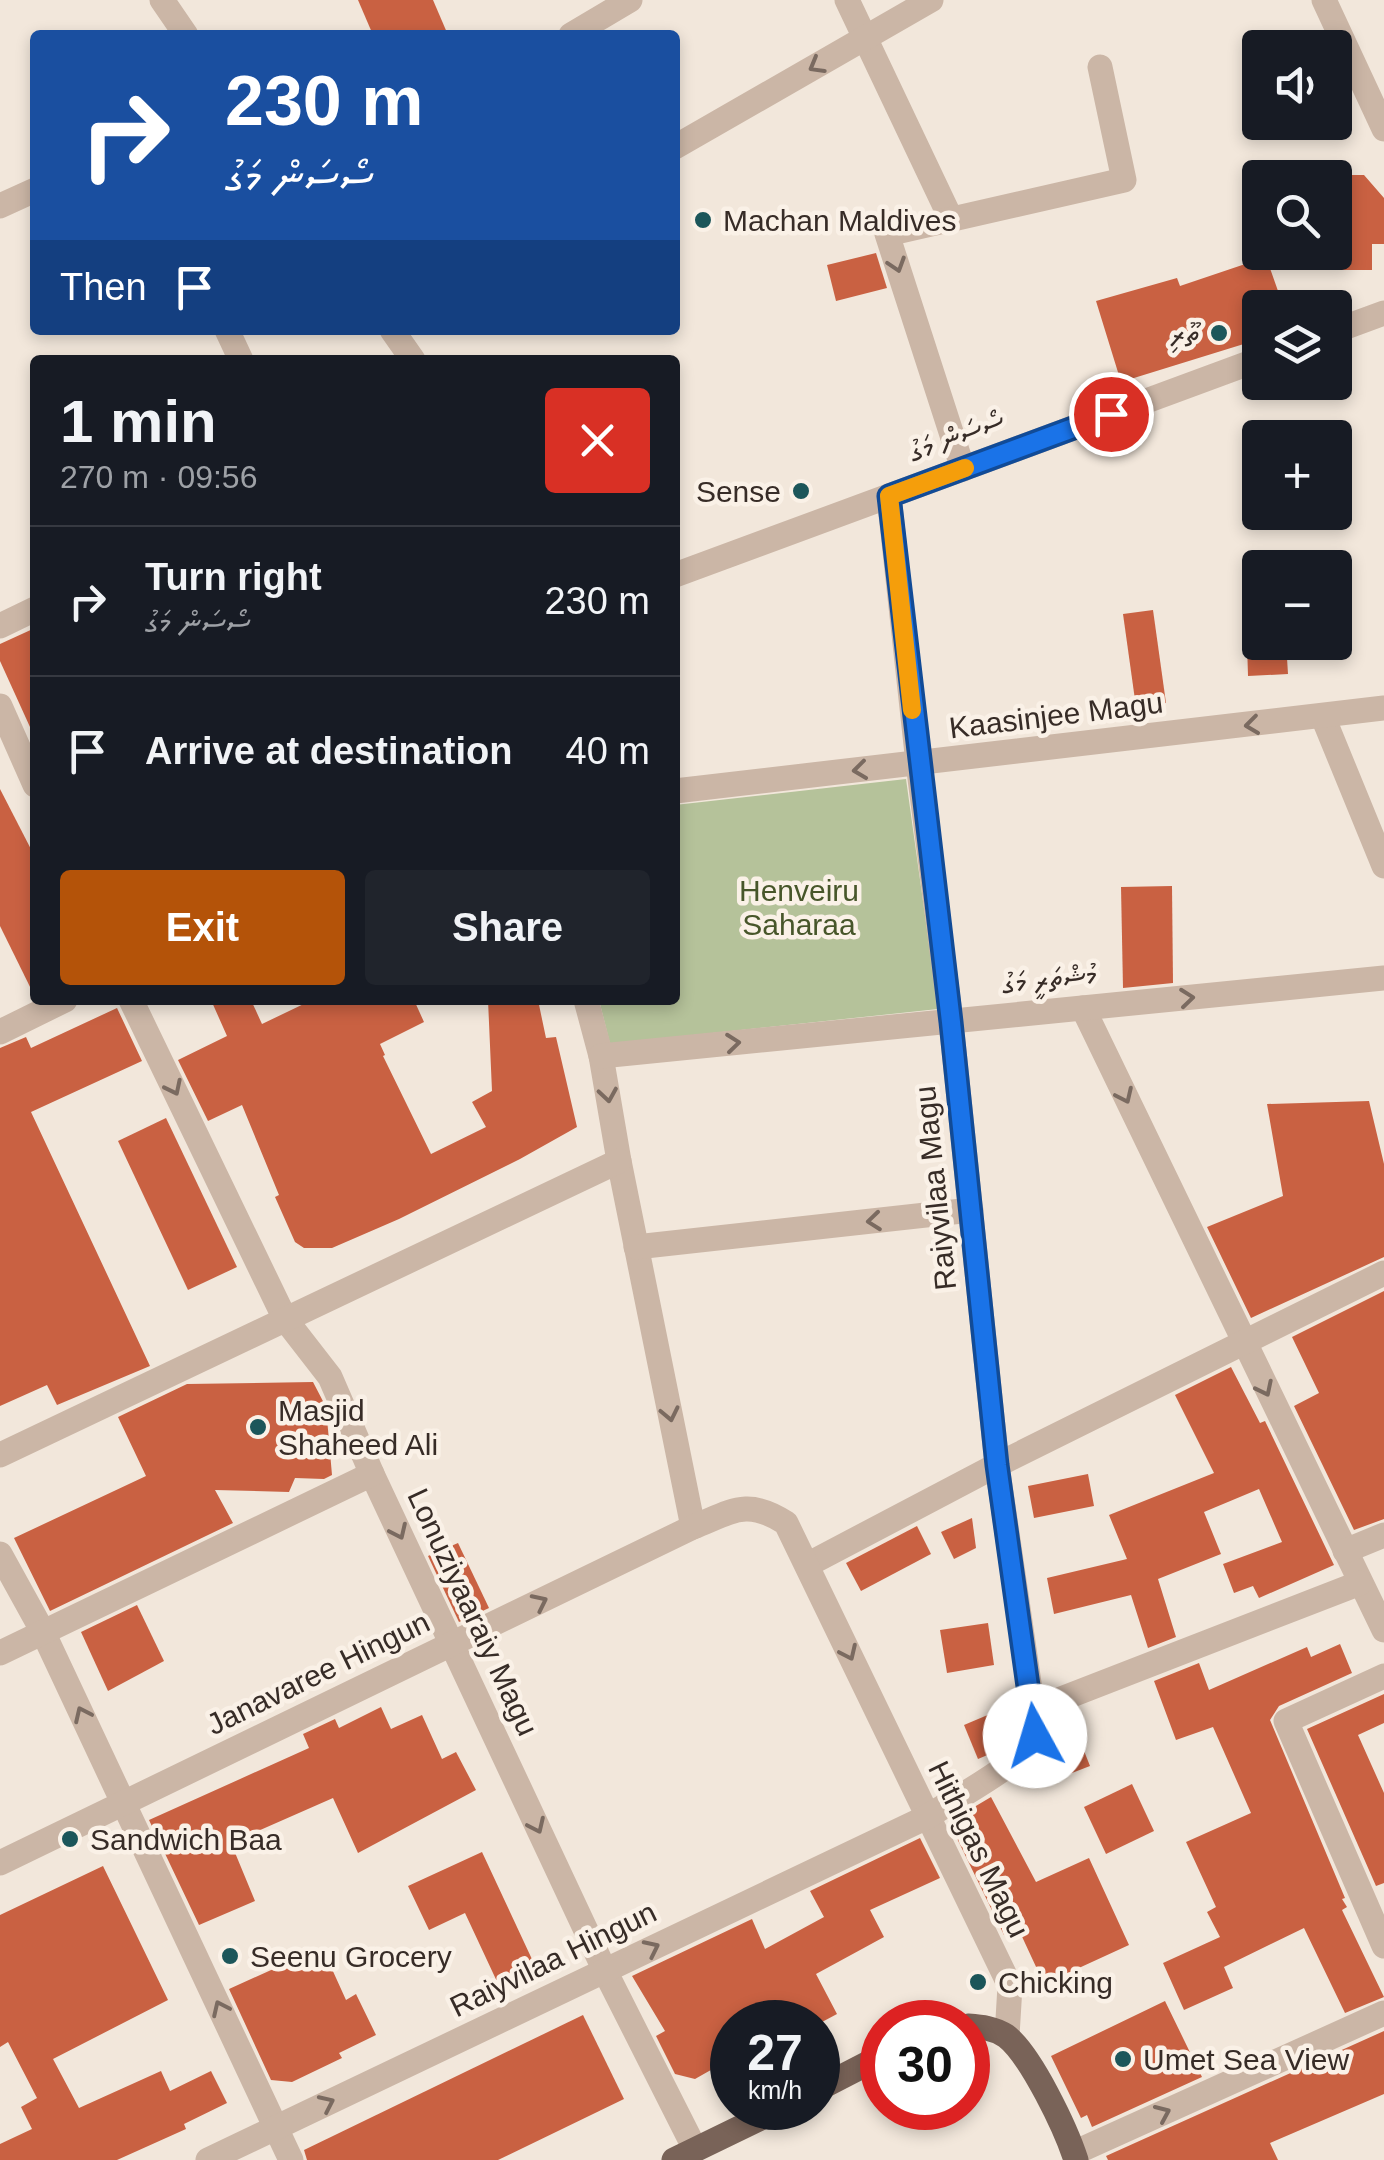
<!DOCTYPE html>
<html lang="en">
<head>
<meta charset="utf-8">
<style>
	body { margin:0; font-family:Helvetica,"Noto Sans Thaana",sans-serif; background:#20242c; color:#f1f3f6; height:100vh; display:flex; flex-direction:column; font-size:38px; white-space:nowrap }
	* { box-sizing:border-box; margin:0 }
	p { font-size:32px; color:#9ea1a6 }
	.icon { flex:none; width:55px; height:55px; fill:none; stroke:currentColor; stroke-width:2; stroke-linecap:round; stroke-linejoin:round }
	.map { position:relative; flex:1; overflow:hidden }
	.sheet { position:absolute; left:30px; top:355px; width:650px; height:650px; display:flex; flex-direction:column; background:#171b24; border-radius:10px; box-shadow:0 5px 15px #0003 }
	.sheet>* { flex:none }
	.hud { position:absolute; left:30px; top:30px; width:650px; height:305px; border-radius:10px; box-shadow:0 5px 15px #0003; background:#1a4fa0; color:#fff; overflow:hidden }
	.fabs { position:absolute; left:1242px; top:30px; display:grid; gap:20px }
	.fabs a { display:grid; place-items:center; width:110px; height:110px; border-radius:10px; background:#171b24; box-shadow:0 5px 15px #0003; font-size:50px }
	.speed { position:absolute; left:710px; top:2000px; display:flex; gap:20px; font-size:50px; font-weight:700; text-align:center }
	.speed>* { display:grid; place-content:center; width:130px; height:130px; border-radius:50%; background:#171b24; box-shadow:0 5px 15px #0003; line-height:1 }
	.speed small { font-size:25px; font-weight:400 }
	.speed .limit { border:15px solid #d22; background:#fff; color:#111 }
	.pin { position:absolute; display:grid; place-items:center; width:85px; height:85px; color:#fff; margin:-42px; border:5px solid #fff; border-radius:50%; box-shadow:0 2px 10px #0007 }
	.me { position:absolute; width:110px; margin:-55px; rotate:354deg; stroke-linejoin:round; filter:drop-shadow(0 0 8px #0008) }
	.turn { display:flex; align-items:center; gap:35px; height:210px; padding:0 30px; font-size:45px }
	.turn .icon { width:130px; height:130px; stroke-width:2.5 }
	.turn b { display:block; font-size:70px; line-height:85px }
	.then { display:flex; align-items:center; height:95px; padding:0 30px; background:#0003; gap:20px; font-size:38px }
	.round { display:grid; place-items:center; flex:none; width:105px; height:105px; border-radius:10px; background:#20242c }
	.overview { display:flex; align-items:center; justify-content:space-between; height:170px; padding:0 30px }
	h1 { font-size:60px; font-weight:800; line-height:75px }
	.primary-button { display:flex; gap:20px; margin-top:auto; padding:20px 30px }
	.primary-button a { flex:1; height:115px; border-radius:10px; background:#b45309; color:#fff; font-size:40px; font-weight:800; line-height:115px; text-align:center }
	.primary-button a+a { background:#20242c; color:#f1f3f6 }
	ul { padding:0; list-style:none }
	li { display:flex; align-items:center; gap:30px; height:150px; padding:0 30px; border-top:2px solid #363941 }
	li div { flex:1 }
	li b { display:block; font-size:38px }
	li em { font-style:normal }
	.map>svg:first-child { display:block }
	.green { fill:#b5c29a }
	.building { fill:#c96142 }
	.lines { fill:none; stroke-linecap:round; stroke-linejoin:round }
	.minor { stroke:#cbb6a6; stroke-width:25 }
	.major { stroke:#796358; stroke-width:25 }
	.oneway { stroke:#7a6a60 }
	.route-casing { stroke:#114b97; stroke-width:25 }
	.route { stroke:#1a73e8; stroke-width:18 }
	.slow { stroke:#f59e0b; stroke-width:18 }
	.poi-dot { fill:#1c565a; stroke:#faf1e7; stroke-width:4 }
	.labels { text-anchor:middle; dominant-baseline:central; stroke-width:9; stroke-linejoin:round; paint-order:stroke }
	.poi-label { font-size:30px; fill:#372c27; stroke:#faf1e7; text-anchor:start }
	.street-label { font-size:30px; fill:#372c27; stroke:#faf1e7 }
	.park-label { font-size:30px; fill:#47562a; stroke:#faf1e7 }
</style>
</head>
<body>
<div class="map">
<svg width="1384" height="2160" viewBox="0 0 1384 2160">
	<rect width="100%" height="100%" fill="#f2e7db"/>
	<path class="green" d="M906 779 938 1009 610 1044 599 1000H675V805Z"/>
	<g class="building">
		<path d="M358 0H433L448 35H373Z"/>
		<path d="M1335 175H1364L1384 198V244H1372V270H1335Z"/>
		<path d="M876 253 887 288 836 301 827 265Z"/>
		<path d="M1266 257 1284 308H1260V339L1121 382 1096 301 1177 278 1180 286Z"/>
		<path d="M1153 610 1166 703 1136 707 1123 614Z"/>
		<path d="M35 628V738L0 661V644Z"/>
		<path d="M1247 642H1286L1288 674 1248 676Z"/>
		<path d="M0 789 35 857V997L0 926Z"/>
		<path d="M1172 886 1173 983 1123 988 1121 887Z"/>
		<path d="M211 1000H251L262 1024 312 1000H414L424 1022 380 1044 385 1055 383 1056 431 1154 486 1127 472 1102 492 1091 488 1000H538L546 1038 556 1037 577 1127 520 1159 399 1219 332 1248H304L295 1242 275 1197 279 1195 242 1105 208 1121 178 1060 227 1036Z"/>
		<path d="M117 1008 142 1061 31 1112 150 1366 57 1405 47 1385 0 1406V1048L26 1037 31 1048Z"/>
		<path d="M1369 1101 1384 1164V1257L1251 1318 1207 1227 1283 1196 1267 1104Z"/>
		<path d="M166 1118 237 1267 188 1290 118 1141Z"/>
		<path d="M1384 1291V1519L1354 1530 1294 1406 1319 1393 1292 1337Z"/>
		<path d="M1231 1367 1260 1423 1265 1421 1334 1565 1259 1598 1253 1586 1234 1593 1223 1564 1282 1542 1259 1489 1204 1512 1221 1554 1158 1579 1176 1637 1148 1648 1131 1595 1054 1614 1047 1578 1127 1559 1109 1515 1214 1473 1175 1395Z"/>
		<path d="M313 1382 326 1407 332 1475 324 1479 295 1478 289 1492 215 1490 233 1523 50 1611 14 1538 146 1476 118 1417 187 1384Z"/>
		<path d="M1088 1474 1094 1506 1034 1518 1028 1486Z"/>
		<path d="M972 1518 976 1548 954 1559 941 1532Z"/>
		<path d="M917 1526 931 1554 861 1591 846 1563Z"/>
		<path d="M458 1543 489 1608 459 1622 428 1556Z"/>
		<path d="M137 1605 164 1661 108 1691 81 1632Z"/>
		<path d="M988 1623 994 1665 947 1673 940 1630Z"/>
		<path d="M1340 1644 1352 1673 1279 1706 1270 1720 1345 1898 1342 1899 1347 1907 1342 1910 1384 1997 1345 2013 1304 1928 1224 1967 1233 1988 1184 2010 1163 1963 1220 1937 1207 1912 1216 1907 1186 1842 1251 1813 1213 1727 1176 1740 1154 1681 1199 1663 1209 1690 1307 1647 1311 1657Z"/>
		<path d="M1384 1694V1723L1358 1735 1384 1793V1883L1376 1886 1307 1729Z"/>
		<path d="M381 1707 391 1729 422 1715 442 1759 456 1752 476 1790 358 1853 333 1798 231 1843 255 1901 199 1925 149 1820 309 1748 303 1734 335 1719 339 1728Z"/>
		<path d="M1069 1713 1090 1766 1059 1778 1047 1749 1050 1721Z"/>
		<path d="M990 1714 1004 1748 978 1759 964 1725Z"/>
		<path d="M1132 1784 1154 1831 1106 1854 1084 1807Z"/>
		<path d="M991 1797 1036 1882 1089 1858 1129 1945 1044 1984 1018 1928 1004 1935 949 1822Z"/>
		<path d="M920 1838 940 1878 870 1910 884 1937 816 1974 837 2014 822 2022H732V2058L695 2079 675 2074 656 2036 665 2031 632 1976 752 1919 765 1949 824 1917 810 1891Z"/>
		<path d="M482 1852 537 1970 500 1988 465 1913 429 1930 408 1886Z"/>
		<path d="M103 1866 168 2000 53 2059 79 2108 161 2071 170 2091 211 2071 227 2103 184 2124 186 2129 117 2160H0V2144L32 2129 21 2107 37 2098 8 2042 0 2047V1915Z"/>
		<path d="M322 1947 346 2000 356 1994 376 2035 339 2053 342 2058 292 2082 271 2080 229 1989Z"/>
		<path d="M1165 2001 1202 2077 1092 2127 1087 2115 1081 2118 1051 2056Z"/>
		<path d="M583 2015 624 2099 498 2160H307L304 2150Z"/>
		<path d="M1384 2031V2094L1270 2143 1278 2160H1108L1106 2156Z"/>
	</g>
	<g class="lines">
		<g class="minor">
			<path d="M162 0 186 35"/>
			<path d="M847 0 951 219"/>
			<path d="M1324 0 1384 129"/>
			<path d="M571 35 630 0"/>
			<path d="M675 147 931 0"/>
			<path d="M0 206 35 190"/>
			<path d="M227 330 241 360"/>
			<path d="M392 330 413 360"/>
			<path d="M1335 331 1384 313"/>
			<path d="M963 469 887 234 1124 180 1100 67"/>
			<path d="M675 575 1260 359"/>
			<path d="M0 626 35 609"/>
			<path d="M0 706 35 785"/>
			<path d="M1323 717 1384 866"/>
			<path d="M675 791 1384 708"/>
			<path d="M131 1000 285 1319 330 1377 372 1474 605 1971 695 2149"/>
			<path d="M586 1000 601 1056 619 1161 693 1527"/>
			<path d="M1083 1008 1384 1630"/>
			<path d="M0 1032 65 1000"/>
			<path d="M601 1056 1384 978"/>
			<path d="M636 1247 971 1210"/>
			<path d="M0 1455 619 1161"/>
			<path d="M1345 1551 1384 1535"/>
			<path d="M0 1554 43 1632 291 2160"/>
			<path d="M807 1565 997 1465 1384 1273"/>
			<path d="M0 1653 372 1474"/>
			<path d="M1384 1676 1286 1721 1384 1946"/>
			<path d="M1033 1710 1360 1583"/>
			<path d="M0 1863 693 1527C733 1511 747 1498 786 1523L1010 1986 1007 2036"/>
			<path d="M1074 2153 1384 2013"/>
			<path d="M208 2160 927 1817C949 1802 1022 1763 1032 1742 1037 1732 1033 1721 1033 1710L997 1465 951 1022 918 763 889 496"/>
		</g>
		<g class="major">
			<path d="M968 2026C981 2027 994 2028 1006 2036 1031 2055 1066 2129 1076 2160"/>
			<path d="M818 2089 882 2056"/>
			<path d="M674 2160 781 2108"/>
		</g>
	</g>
	<defs><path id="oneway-chevron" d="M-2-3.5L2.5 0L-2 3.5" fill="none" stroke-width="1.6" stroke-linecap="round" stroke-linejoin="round" transform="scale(2.5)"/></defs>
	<g class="oneway">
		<use href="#oneway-chevron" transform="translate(816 66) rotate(150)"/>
		<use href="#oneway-chevron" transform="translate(897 265) rotate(72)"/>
		<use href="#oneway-chevron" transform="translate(1252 725) rotate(173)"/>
		<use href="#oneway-chevron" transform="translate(860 770) rotate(173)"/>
		<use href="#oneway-chevron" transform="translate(1187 998) rotate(-6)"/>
		<use href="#oneway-chevron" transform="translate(733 1043) rotate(-6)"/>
		<use href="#oneway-chevron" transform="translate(174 1088) rotate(64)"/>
		<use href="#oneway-chevron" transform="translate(608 1095) rotate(81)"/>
		<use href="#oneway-chevron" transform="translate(1125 1096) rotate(65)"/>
		<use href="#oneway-chevron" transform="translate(874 1221) rotate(174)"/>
		<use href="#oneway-chevron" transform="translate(1265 1389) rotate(64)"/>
		<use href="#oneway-chevron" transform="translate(670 1414) rotate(78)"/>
		<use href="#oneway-chevron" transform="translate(399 1532) rotate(65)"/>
		<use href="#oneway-chevron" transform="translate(540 1602) rotate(-26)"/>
		<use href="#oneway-chevron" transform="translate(849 1653) rotate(65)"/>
		<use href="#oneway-chevron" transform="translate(82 1714) rotate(-115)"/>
		<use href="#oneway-chevron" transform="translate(537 1826) rotate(65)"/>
		<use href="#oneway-chevron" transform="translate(652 1948) rotate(-26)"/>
		<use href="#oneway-chevron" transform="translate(220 2008) rotate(-115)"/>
		<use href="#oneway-chevron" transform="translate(327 2103) rotate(-25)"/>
		<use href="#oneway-chevron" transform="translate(1163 2113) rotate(-24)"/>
	</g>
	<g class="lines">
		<g class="route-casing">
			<path id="route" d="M1035 1736 997 1465 951 1022 889 496 1111 414"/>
		</g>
		<use href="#route" class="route"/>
		<path class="slow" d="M912 710 889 496 965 468"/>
	</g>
	<g class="poi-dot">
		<circle cx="703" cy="220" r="10"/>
		<circle cx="1219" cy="333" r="10"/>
		<circle cx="801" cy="491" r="10"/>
		<circle cx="258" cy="1427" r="10"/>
		<circle cx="70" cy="1839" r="10"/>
		<circle cx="230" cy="1956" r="10"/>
		<circle cx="978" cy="1982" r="10"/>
		<circle cx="1123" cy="2059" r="10"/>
	</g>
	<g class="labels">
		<g class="poi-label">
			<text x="723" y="220">Machan Maldives</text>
			<text x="1199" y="333" text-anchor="end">ތޫރި</text>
			<text x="781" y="491" text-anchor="end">Sense</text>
			<text x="278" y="1410">Masjid<tspan x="278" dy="34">Shaheed Ali</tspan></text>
			<text x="90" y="1839">Sandwich Baa</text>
			<text x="250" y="1956">Seenu Grocery</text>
			<text x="998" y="1982">Chicking</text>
			<text x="1143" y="2059">Umet Sea View</text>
		</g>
		<g class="street-label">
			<text transform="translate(956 436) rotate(-20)">ސޯސަން މަގު</text>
			<text transform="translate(1056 715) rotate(-7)">Kaasinjee Magu</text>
			<text transform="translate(1049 979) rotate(-6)">މުޝްތަރީ މަގު</text>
			<text transform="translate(935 1188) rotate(-96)">Raiyvilaa Magu</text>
			<text transform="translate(473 1612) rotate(65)">Lonuziyaaraiy Magu</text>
			<text transform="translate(318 1673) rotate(-26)">Janavaree Hingun</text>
			<text transform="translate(979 1849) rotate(64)">Hithigas Magu</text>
			<text transform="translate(553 1959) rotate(-26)">Raiyvilaa Hingun</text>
		</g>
		<g class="park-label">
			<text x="799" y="890">Henveiru<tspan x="799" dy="34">Saharaa</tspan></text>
		</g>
	</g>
</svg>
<div class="fabs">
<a><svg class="icon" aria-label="sound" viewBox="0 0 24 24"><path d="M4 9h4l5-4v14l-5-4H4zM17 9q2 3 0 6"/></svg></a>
<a><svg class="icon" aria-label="search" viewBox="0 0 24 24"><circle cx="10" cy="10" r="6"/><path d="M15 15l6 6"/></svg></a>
<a><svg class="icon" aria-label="layers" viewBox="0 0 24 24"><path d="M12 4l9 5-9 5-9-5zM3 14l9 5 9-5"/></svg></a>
<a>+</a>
<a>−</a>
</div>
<div class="speed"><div>27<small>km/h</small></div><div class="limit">30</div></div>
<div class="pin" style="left:1111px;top:414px;background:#d93025"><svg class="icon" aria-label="arrive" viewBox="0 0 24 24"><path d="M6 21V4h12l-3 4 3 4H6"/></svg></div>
<svg class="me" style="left:1035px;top:1736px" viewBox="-20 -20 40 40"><circle r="19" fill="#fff"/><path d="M0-13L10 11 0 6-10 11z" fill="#1a73e8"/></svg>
<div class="hud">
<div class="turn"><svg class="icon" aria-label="right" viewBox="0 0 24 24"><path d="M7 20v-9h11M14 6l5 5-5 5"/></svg><div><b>230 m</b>ސޯސަން މަގު</div></div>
<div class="then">Then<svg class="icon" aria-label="arrive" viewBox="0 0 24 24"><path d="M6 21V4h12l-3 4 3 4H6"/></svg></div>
</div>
<section class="sheet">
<div class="overview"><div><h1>1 min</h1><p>270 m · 09:56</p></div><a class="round" style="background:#d93025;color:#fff"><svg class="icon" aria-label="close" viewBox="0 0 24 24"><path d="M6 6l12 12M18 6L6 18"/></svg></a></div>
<ul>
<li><svg class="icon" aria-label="right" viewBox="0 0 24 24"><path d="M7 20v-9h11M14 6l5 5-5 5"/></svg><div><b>Turn right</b><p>ސޯސަން މަގު</p></div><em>230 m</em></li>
<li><svg class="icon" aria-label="arrive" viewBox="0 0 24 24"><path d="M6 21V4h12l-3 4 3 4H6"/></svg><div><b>Arrive at destination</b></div><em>40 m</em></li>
</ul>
<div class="primary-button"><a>Exit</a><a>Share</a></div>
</section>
</div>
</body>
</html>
